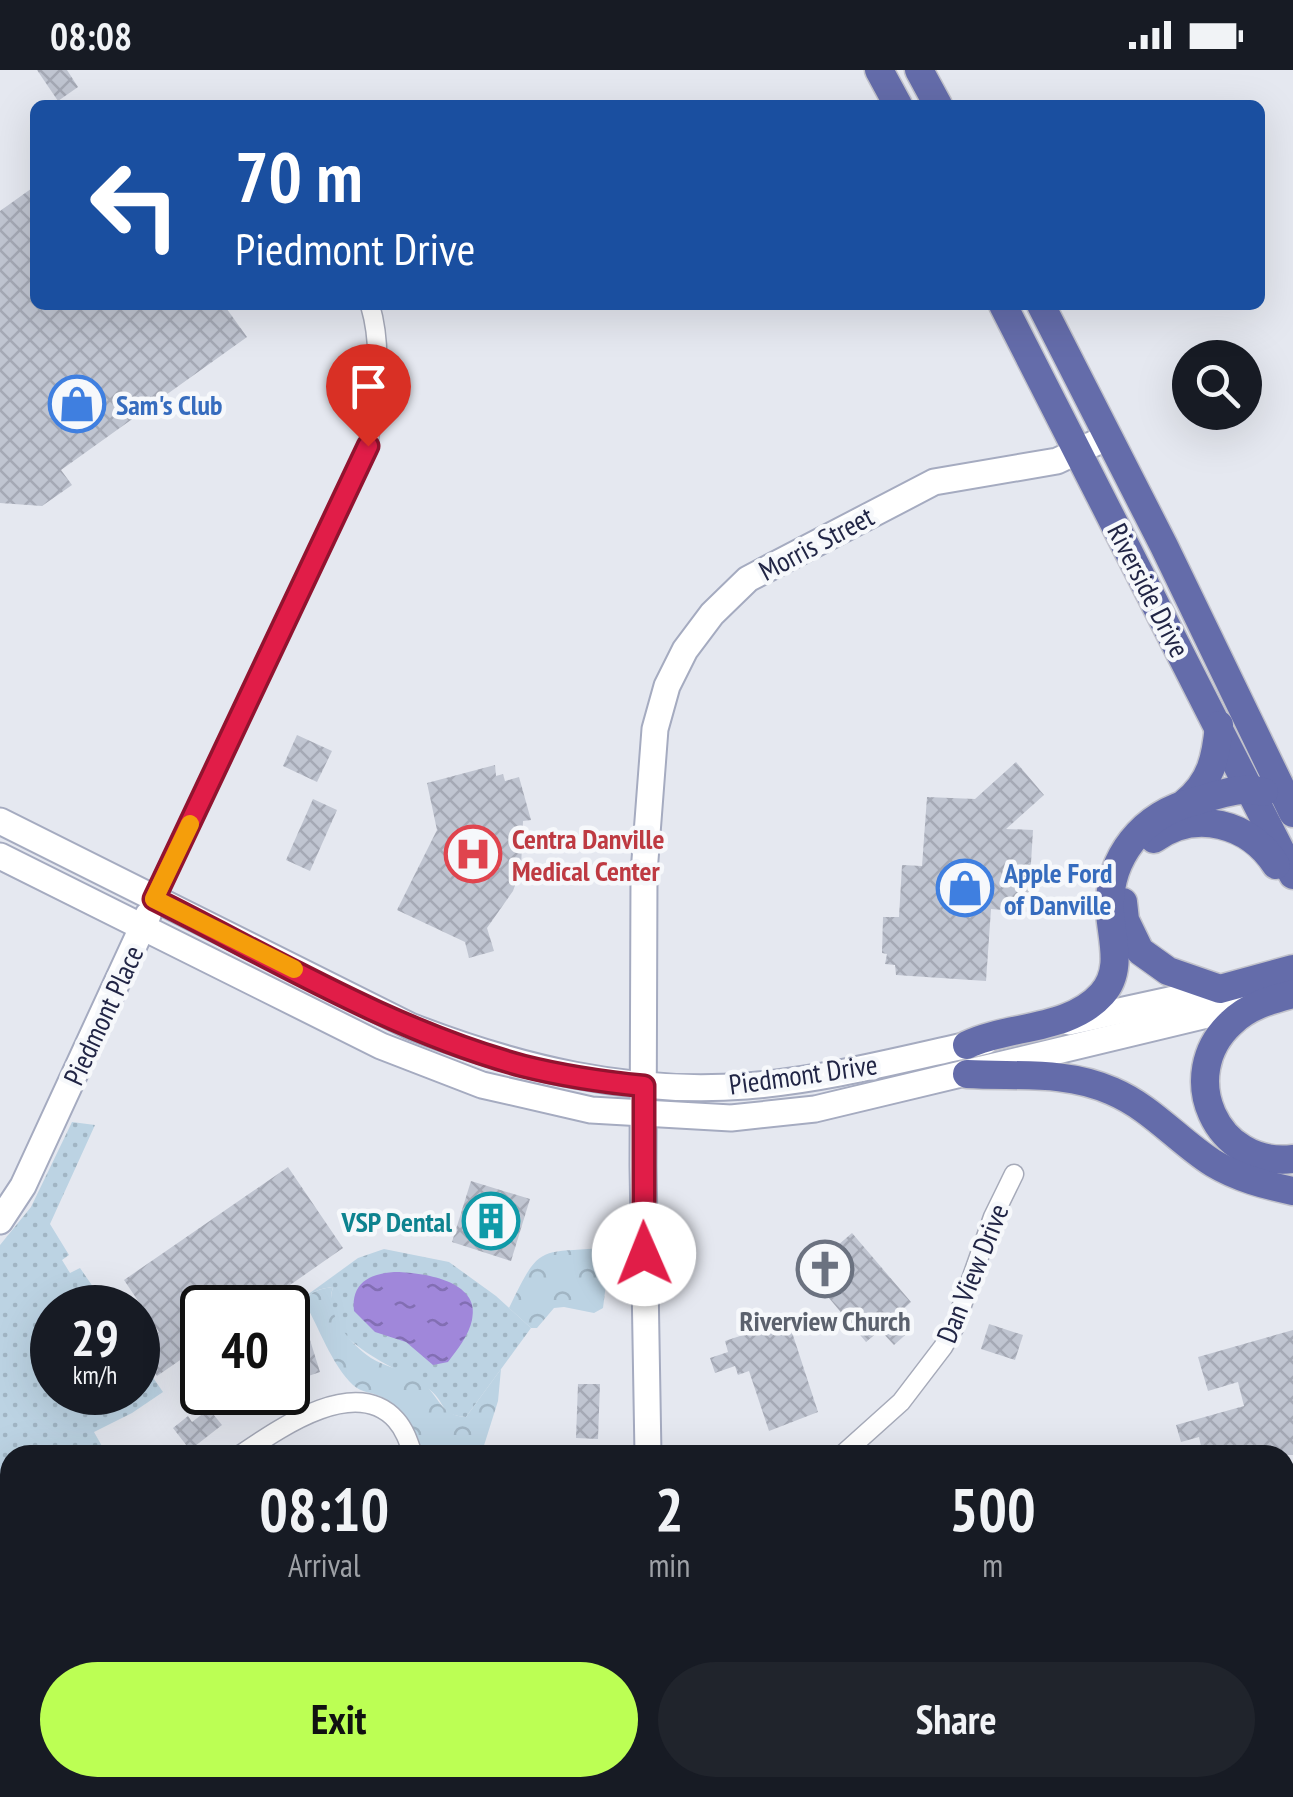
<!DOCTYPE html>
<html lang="en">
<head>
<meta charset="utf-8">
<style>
	body { margin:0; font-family:"PT Sans Narrow",sans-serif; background:#20242c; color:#f1f3f6; height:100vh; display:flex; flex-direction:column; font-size:38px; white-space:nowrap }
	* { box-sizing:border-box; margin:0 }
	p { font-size:32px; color:#9ea1a6 }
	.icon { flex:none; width:55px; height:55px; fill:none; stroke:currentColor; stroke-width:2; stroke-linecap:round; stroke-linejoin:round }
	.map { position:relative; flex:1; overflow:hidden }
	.sheet { position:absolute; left:0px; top:1375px; width:1295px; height:352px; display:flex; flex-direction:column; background:#171b24; border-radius:30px 30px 0 0; box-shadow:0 10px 40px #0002 }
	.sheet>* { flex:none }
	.top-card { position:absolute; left:30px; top:30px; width:1235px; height:210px; border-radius:15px; box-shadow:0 10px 40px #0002; background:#1a4fa0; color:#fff; overflow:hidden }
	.buttons { position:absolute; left:1172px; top:270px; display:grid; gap:20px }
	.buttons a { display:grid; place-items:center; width:90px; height:90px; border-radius:50%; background:#171b24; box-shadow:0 10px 40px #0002; font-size:50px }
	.speed { position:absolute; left:30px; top:1215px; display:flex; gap:20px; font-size:50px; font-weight:700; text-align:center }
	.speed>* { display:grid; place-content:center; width:130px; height:130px; border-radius:50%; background:#171b24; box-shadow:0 10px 40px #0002; line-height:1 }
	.speed small { font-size:25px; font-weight:400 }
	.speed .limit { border:5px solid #111; border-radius:15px; background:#fff; color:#111 }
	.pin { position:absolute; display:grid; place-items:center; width:85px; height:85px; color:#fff; margin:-102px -42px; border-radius:50% 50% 50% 0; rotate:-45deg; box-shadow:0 0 10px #0007 }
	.pin .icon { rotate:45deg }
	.me { position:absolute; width:110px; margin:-55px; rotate:359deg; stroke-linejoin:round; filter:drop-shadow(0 0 8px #0008) }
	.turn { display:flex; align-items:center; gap:35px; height:210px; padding:0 40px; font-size:45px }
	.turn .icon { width:130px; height:130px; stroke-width:2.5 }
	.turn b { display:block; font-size:70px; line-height:85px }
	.eta { display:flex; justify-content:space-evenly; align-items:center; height:170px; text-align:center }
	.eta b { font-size:60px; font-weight:700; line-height:70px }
	.primary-button { display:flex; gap:20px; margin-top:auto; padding:20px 40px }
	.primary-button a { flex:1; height:115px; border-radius:60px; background:#bcff54; color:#111; font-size:40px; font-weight:700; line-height:115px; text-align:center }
	.primary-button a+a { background:#20242c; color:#f1f3f6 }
	.status { display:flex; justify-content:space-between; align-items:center; height:70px; padding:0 50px; background:#171b24; direction:ltr }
	.status svg { height:28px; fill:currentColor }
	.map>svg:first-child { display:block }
	.grass { fill:url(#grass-dots) }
	.forest { fill:url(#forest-crowns) }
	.water { fill:url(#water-ripples) }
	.building { fill:url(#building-cross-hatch) }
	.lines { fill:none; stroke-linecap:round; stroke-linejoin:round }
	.street-casing { stroke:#a6aab9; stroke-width:21 }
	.secondary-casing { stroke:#a5abc0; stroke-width:29 }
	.primary-casing { stroke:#c1c2cb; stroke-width:31 }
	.street { stroke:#fff; stroke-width:18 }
	.secondary { stroke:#fff; stroke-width:25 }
	.primary { stroke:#646caa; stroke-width:28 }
	.route-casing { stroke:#92132f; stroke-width:25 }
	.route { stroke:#e11d48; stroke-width:18 }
	.slow { stroke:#f59e0b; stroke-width:18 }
	.labels { text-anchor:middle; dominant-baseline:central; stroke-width:9; stroke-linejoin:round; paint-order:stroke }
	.shop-label { font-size:28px; font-weight:bold; fill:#366cbe; stroke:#f6f8fb; text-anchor:start }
	.street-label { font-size:28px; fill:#212545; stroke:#f6f8fb }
	.health-label { font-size:28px; font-weight:bold; fill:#be3a42; stroke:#f6f8fb; text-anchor:start }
	.culture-label { font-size:28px; font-weight:bold; fill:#0d838f; stroke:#f6f8fb; text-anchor:end }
	.worship-label { font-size:28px; font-weight:bold; fill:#5b616d; stroke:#f6f8fb }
</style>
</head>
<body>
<div class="status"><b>08:08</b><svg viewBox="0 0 49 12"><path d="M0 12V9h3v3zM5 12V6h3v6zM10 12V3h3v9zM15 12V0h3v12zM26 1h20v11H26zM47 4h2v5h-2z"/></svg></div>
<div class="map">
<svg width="1293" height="1727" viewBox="0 0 1293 1727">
	<defs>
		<pattern id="grass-dots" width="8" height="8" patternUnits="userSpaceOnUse" patternTransform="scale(2.5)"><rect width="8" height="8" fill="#bcd3e3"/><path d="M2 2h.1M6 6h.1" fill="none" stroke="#a1b5c4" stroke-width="1.8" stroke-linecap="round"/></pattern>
		<pattern id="forest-crowns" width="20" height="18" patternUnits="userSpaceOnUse" patternTransform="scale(2.5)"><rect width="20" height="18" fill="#bcd3e3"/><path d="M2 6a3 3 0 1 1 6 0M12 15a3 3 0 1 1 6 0" fill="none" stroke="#a1b5c4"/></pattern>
		<pattern id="water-ripples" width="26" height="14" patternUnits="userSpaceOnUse" patternTransform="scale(2.5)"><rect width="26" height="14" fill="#a087da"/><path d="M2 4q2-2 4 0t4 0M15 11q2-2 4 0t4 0" fill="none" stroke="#826eb3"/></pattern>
		<pattern id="building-cross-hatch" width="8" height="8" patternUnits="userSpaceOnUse" patternTransform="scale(2.5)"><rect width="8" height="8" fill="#c0c5d1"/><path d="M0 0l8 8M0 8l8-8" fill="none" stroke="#a5a9b5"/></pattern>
	</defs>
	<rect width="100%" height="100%" fill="#e5e8f0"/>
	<g class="grass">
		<path d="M72 1052 95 1055 50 1154 69 1185 62 1190 70 1203 80 1198 107 1237 52 1238V1322H138V1286L163 1322 132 1343 94 1362 107 1385H10V1527L0 1533V1175L31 1137Z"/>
		<path d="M384 1179 449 1192 496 1226 531 1258 466 1347C439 1345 447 1334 430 1320 399 1295 317 1274 333 1217 320 1219 310 1220 305 1233L303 1228 358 1188Z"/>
	</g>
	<g class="forest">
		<path d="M605 1178 610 1182 603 1238 594 1243 564 1237 554 1238 537 1258H531L509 1238C540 1174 537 1183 605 1178Z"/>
		<path d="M333 1217C324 1243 349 1273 371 1288 386 1298 406 1299 420 1310 439 1325 440 1346 466 1347L501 1299 498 1331 481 1385H422C412 1363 404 1340 382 1327 373 1322 361 1323 353 1315 332 1295 319 1258 305 1233 310 1220 321 1219 333 1217Z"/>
	</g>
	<path class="water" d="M394 1202C420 1202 482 1210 472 1250 469 1265 457 1280 448 1292L433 1295 406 1272 375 1262 354 1241C351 1213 369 1204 394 1202Z"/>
	<g class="building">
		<path d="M37 0H67L78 17 58 31Z"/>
		<path d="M35 116V235H224L247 267 61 400 72 415 42 436 0 433V141Z"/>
		<path d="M297 665 332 681 317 712 283 696Z"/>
		<path d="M1016 692 1044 725 1006 759 1033 760 1028 842 991 839 986 911 896 905 895 895 885 894 887 884 882 883 883 847H899L902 795 922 796 927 727 975 729Z"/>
		<path d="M495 695 496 706 503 704 505 711 519 707 531 750 523 751 521 798 513 821 487 858 494 881 469 888 465 872 397 840 437 760 427 713Z"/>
		<path d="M313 729 337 740 310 801 286 790Z"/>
		<path d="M288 1097 343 1178 257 1238H202V1275L157 1306 138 1277 159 1262 124 1210Z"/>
		<path d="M471 1111 530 1129 511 1191 452 1172Z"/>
		<path d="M852 1163 911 1232 899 1243 912 1259 894 1275 880 1260 866 1272 807 1202Z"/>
		<path d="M788 1250 818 1342 769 1361 749 1301 738 1305 735 1296 715 1303 710 1288 728 1282 725 1271Z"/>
		<path d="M989 1254 1023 1265 1015 1290 981 1279Z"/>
		<path d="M1293 1260V1385H1203L1199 1367 1181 1372 1176 1355 1244 1336 1238 1312 1208 1321 1198 1287Z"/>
		<path d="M310 1270 320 1302 288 1313V1287L297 1284 294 1276Z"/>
		<path d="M578 1314H600L598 1369 576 1368Z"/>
		<path d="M209 1339 222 1355 190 1380 173 1358 188 1346 192 1352Z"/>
	</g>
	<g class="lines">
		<g class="street-casing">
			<g id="street">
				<path d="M154 829 368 376C375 328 384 282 370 235"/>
				<path d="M240 1385C277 1360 355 1304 396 1350 405 1360 409 1373 413 1385"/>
				<path d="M842 1385 901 1332 943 1277 954 1258 993 1147 1014 1104"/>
				<path d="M0 1547 10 1541"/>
				<path d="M288 1718 293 1727"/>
				<path d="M69 1727 84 1718"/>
			</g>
		</g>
		<g class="secondary-casing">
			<g id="secondary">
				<path d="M0 751 410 956C518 998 629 1025 746 1016 826 1010 907 988 986 971"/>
				<path d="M0 786 381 976 482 1015 591 1040 731 1048 815 1039 1257 933"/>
				<path d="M1069 952 1220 919"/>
				<path d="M0 1151 23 1116 148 845"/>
				<path d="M648 1385 643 1096 644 803 655 659 667 616 685 580 712 544 748 509 934 412 1057 391 1108 367"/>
				<path d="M654 1718V1727"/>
			</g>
		</g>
		<g class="primary-casing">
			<g id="primary">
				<path d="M879 0 898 35"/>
				<path d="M919 0 938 35"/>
				<path d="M1003 235 1293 805"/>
				<path d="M1041 235 1164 476 1293 743"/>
				<path d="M1185 733C1211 712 1216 688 1219 655"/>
				<path d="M1154 769C1195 739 1250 753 1276 795"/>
				<path d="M1123 832 1125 850 1140 881 1168 901 1220 919 1293 899"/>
				<path d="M1293 924C1270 930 1248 936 1231 953 1175 1005 1216 1098 1293 1089"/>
				<path d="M967 975C1008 955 1069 961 1102 924 1123 901 1112 870 1110 843 1107 787 1143 744 1196 731 1218 725 1242 715 1264 722"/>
				<path d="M967 1004C1017 1007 1065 1000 1112 1021 1152 1038 1177 1070 1213 1093 1238 1108 1265 1115 1293 1121"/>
			</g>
		</g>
		<use href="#street" class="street"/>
		<use href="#secondary" class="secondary"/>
		<use href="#primary" class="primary"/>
	</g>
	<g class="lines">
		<g class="route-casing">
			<path id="route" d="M368 376 154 829C274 889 393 961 523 996 563 1006 603 1012 644 1016V1184"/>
		</g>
		<use href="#route" class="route"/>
		<path class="slow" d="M190 754 154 829 294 899"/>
	</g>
	<defs>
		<g id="shop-ring" transform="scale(2.875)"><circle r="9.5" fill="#f6f8fb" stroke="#3f7fe0" stroke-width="1.5"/><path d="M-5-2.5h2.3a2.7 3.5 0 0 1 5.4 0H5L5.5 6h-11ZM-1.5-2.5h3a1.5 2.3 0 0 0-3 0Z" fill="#3f7fe0"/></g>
		<g id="hospital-ring" transform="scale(2.875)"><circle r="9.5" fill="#f6f8fb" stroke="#e0444e" stroke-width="1.5"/><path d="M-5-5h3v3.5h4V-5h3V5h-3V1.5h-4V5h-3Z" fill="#e0444e"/></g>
		<g id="building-ring" transform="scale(2.875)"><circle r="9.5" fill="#f6f8fb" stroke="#0f9aa8" stroke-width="1.5"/><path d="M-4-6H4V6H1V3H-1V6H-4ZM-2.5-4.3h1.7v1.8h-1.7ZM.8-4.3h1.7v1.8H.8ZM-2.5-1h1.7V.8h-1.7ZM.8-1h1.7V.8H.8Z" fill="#0f9aa8"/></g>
		<g id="church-ring" transform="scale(2.875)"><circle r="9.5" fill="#f6f8fb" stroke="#6b7280" stroke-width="1.5"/><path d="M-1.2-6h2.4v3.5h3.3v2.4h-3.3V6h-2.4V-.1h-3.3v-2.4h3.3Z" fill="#6b7280"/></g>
	</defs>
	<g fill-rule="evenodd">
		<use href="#shop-ring" x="77" y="334"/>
		<use href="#hospital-ring" x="473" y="784"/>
		<use href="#shop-ring" x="965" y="818"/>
		<use href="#building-ring" x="491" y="1151"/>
		<use href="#church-ring" x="825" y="1199"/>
	</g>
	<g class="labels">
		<g class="shop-label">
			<text x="116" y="334">Sam's Club</text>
			<text x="1004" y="802">Apple Ford<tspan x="1004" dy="32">of Danville</tspan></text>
		</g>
		<g class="street-label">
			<text transform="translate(816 473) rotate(-28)">Morris Street</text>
			<text transform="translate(1149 520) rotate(63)">Riverside Drive</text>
			<text transform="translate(103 945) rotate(-65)">Piedmont Place</text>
			<text transform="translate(803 1004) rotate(-8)">Piedmont Drive</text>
			<text transform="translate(972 1203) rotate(-68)">Dan View Drive</text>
		</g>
		<g class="health-label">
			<text x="512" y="768">Centra Danville<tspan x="512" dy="32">Medical Center</tspan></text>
		</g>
		<g class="culture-label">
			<text x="452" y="1151">VSP Dental</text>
		</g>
		<g class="worship-label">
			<text x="825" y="1250">Riverview Church</text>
		</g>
	</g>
</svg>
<div class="buttons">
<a><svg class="icon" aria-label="search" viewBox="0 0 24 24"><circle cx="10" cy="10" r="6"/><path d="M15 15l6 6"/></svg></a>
</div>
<div class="speed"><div>29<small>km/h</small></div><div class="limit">40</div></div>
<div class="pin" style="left:368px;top:376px;background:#d93025"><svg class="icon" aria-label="arrive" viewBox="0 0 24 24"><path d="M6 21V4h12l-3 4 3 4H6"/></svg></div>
<svg class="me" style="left:644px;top:1184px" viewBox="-20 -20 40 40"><circle r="19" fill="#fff"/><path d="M0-13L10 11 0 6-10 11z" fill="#e11d48"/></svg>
<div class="top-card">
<div class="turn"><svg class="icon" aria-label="left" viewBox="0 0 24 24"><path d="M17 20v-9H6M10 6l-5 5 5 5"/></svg><div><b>70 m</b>Piedmont Drive</div></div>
</div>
<section class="sheet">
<div class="eta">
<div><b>08:10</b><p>Arrival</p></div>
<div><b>2</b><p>min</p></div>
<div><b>500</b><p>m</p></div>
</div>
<div class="primary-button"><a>Exit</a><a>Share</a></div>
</section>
</div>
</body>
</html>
